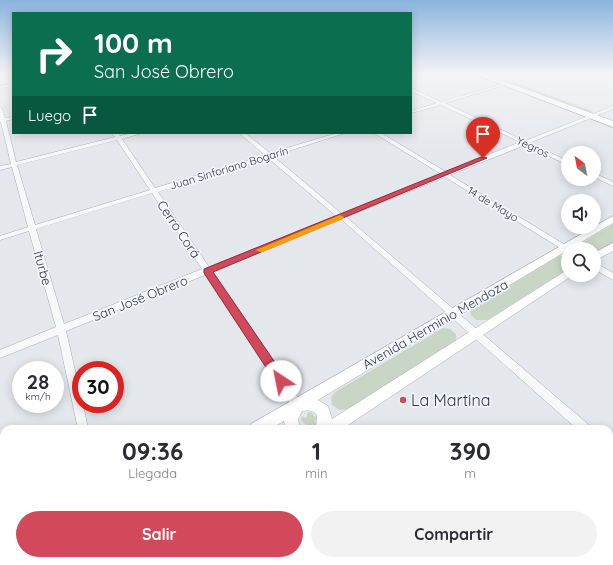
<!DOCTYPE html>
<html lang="es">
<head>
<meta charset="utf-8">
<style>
	body { margin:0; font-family:Quicksand,sans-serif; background:#f2f2f3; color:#2b2b33; height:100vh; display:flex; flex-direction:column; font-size:15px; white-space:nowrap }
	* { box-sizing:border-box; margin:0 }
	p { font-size:13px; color:#7c7c81 }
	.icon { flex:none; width:22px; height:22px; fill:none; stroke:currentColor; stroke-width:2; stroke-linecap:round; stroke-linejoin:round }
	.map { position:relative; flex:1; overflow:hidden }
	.side { position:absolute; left:0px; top:425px; width:613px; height:140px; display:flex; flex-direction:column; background:#fff; border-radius:12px 12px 0 0; box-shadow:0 2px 10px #0003 }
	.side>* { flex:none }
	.banner { position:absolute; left:12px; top:12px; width:400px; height:122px; border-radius:0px; box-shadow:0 2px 10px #0003; background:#0b6e4f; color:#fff; overflow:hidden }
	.needle { width:26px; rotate:328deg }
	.buttons { position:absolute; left:561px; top:146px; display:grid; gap:8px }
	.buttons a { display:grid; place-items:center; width:40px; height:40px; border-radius:50%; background:#fff; box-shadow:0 2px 10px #0003; font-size:20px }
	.speed { position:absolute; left:12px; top:361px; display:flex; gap:8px; font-size:20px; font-weight:700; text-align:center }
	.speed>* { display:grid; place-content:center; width:52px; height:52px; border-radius:50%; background:#fff; box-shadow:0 2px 10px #0003; line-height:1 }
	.speed small { font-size:10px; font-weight:400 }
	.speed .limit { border:6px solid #d22; background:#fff; color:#111 }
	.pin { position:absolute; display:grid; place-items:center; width:34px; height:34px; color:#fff; margin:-41px -17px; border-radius:50% 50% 50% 0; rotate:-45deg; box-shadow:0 0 4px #0007 }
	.pin .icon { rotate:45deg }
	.me { position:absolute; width:44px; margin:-22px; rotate:326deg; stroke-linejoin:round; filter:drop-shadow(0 0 3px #0008) }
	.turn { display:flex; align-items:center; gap:14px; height:84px; padding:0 16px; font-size:18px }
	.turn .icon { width:52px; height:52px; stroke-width:2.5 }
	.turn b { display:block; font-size:28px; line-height:34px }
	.then { display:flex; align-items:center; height:38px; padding:0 16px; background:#0003; gap:8px; font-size:15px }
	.eta { display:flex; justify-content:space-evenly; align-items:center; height:68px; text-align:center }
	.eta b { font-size:24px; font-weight:700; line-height:28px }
	.action { display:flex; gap:8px; margin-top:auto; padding:8px 16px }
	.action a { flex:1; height:46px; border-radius:24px; background:#d1495b; color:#fff; font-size:16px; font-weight:700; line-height:46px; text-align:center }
	.action a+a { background:#f2f2f3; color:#2b2b33 }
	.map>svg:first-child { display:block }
	.green { fill:#c9d6c5 }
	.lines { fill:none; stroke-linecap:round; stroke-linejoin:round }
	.street-casing { stroke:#a9aeb7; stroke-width:1 }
	.secondary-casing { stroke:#a9aeb7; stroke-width:1 }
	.highway-casing { stroke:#8b94a3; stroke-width:1 }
	.street { fill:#f7f8fa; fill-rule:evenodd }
	.secondary { fill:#fff; fill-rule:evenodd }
	.highway { fill:#fff; fill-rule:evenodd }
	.route { fill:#d1495b; stroke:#882f3b }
	.slow { fill:#f59e0b }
	.poi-dot { fill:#d1495b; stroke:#f4f6f9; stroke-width:1.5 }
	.labels { text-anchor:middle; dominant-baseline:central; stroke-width:3.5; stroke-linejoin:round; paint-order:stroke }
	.far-street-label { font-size:11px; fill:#2b3445; stroke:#f4f6f9 }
	.street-label { font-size:13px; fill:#2b3445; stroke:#f4f6f9 }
	.near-poi-label { font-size:16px; fill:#2b3445; stroke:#f4f6f9; text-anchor:start }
</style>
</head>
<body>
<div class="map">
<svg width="613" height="565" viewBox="0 0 613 565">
	<rect width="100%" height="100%" fill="#e4e7ec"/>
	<g class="green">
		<path d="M517 83 593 111 588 113 512 85Z"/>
		<path d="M613 224V242L594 254V249L578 248 579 245Z"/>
		<path d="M565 255 568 256V269L487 320H476L471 315 470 310 472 308 559 256Z"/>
		<path d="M443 328 450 329 456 334V340L454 342 348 409 340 410 332 405 331 398 335 392Z"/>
		<path d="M308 412 312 413 316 418 315 422 318 426 313 429 306 425 301 420 302 416 306 418Z"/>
	</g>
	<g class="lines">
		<g class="street-casing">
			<g id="street">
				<path d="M536 74H542L445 103 525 141 613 106V109L529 143 568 161V165L525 145 450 175 572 249H568V251H565L445 177 346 217 589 425 590 429H577L341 219 212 272 301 402 302 405 301 408 297 410 293 408 205 275 66 331 81 397V404H83L88 429H78L58 335 0 358V350L56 327 29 231 0 240V236L28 227 12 167 0 170V166L11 164 1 122H0V107L2 108 5 118 13 117V119L6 121 16 162 115 137 112 133H118L120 136 133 133H142L122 139 155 188 265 155 239 133H245L270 153 337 133H345L273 156 342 214 441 174 374 133H381L446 172 520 142 441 105 411 113V111L437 103 411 91V88L441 102ZM117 140 150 190 35 225 17 165ZM268 158 336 216 209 267 158 192ZM152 193 202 269 64 324 36 229Z"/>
				<path d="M608 74H613V76Z"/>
				<path d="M13 84V86L0 88V86Z"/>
				<path d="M594 173 613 182V186L594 177Z"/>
				<path d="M594 262 613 273V280L594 269Z"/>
				<path d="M609 444 613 446V459L609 457Z"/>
			</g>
		</g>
		<g class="secondary-casing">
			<g id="secondary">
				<path d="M613 216V223L318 400 328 406 332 419 564 272 568 271V275H573L342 429H316L317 415C313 410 308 410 302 411L298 419 300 429H286L284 421 270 429H249L251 424Z"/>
				<path d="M613 243V251L594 261V253Z"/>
				<path d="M16 561H40L39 565H15Z"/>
				<path d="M108 561H132L131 565H107Z"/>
				<path d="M393 561H412L413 565H394Z"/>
			</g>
		</g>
		<g class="highway-casing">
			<path id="highway" d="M474 74H485L613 121V127Z"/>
		</g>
		<use href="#street" class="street"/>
		<use href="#secondary" class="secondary"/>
		<use href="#highway" class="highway"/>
	</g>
	<linearGradient id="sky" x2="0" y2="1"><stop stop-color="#8bb4dd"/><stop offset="0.48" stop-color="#f3f4f6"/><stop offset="1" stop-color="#f3f4f6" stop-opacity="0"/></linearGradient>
	<rect width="613" height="153" fill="url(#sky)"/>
	<path class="route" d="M481 157 487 158 213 272 285 377 286 381 285 384 281 386 277 384 204 273V269Z"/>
	<path class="slow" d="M340 215 344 217 343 219 263 252H260L256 250Z"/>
	<circle class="poi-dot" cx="403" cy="400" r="4"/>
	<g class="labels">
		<g class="far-street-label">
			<text transform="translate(533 147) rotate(25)">Yegros</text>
			<text transform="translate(229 168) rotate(-17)">Juan Sinforiano Bogarín</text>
			<text transform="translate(493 204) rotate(31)">14 de Mayo</text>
		</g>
		<g class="street-label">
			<text transform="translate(179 229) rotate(56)">Cerro Corá</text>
			<text transform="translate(43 268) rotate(74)">Iturbe</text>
			<text transform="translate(140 298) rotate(-22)">San José Obrero</text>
			<text transform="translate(435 324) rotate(-30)">Avenida Herminio Mendoza</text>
		</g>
		<g class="near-poi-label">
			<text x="411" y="400">La Martina</text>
		</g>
	</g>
</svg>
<div class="buttons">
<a><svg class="needle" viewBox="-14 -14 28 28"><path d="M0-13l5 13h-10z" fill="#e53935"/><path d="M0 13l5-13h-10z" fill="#7c7c81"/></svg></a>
<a><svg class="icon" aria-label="sound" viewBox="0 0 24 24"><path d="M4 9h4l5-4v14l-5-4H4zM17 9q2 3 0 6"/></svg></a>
<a><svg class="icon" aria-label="search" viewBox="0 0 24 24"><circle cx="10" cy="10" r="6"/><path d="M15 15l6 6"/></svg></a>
</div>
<div class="speed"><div>28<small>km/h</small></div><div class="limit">30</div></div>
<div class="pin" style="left:483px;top:158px;background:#d93025"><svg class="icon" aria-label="arrive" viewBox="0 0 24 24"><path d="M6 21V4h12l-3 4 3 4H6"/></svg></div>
<svg class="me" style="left:281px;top:381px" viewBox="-20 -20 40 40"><circle r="19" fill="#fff"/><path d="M0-13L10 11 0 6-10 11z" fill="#d1495b"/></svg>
<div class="banner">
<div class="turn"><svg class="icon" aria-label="right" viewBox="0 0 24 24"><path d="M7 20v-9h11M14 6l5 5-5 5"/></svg><div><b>100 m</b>San José Obrero</div></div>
<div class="then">Luego<svg class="icon" aria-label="arrive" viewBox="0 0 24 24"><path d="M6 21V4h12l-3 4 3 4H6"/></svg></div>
</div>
<section class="side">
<div class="eta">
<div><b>09:36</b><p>Llegada</p></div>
<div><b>1</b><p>min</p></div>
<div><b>390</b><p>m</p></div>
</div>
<div class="action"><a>Salir</a><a>Compartir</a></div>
</section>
</div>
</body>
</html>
